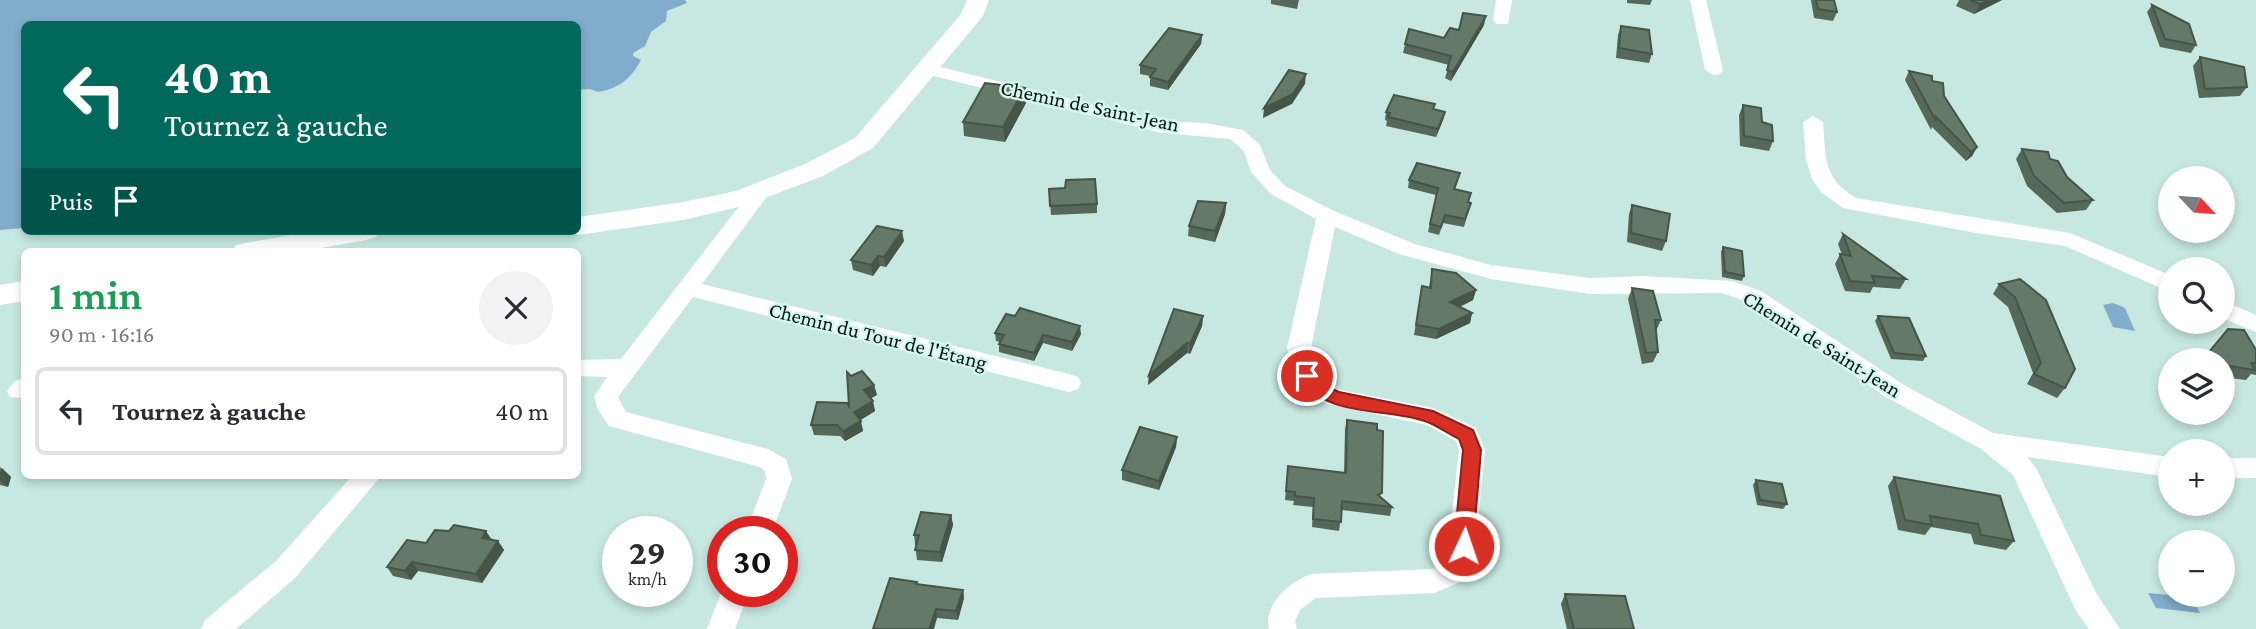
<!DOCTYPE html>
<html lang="fr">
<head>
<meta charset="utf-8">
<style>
	body { margin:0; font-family:"Crimson Pro",serif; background:#f2f2f3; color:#2b2b33; height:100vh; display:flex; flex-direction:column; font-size:26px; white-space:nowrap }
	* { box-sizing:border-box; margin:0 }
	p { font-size:23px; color:#7c7c81 }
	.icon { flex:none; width:38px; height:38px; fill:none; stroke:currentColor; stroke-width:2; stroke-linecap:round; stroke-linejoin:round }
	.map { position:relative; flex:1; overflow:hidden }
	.details { position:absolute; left:21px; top:248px; width:560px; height:231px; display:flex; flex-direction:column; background:#fff; border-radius:10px; box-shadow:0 4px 10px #0003 }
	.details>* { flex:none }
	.guide { position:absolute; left:21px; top:21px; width:560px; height:214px; border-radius:10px; box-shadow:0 4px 10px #0003; background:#00695c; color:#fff; overflow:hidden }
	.needle { width:46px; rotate:116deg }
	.buttons { position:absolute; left:2158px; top:166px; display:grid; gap:14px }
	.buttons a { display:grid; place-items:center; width:77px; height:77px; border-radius:50%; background:#fff; box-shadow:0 4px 10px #0003; font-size:35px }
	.speed { position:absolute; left:602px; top:516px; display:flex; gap:14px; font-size:35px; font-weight:700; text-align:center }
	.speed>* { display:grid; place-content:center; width:91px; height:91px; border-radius:50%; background:#fff; box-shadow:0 4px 10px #0003; line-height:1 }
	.speed small { font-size:18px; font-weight:400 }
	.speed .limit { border:10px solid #d22; background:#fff; color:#111 }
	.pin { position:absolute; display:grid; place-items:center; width:60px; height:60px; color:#fff; margin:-30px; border:4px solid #fff; border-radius:50%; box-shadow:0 2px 7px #0007 }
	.me { position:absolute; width:77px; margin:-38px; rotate:3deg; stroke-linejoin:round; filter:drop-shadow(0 0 5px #0008) }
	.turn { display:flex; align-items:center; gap:24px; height:147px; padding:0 28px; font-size:32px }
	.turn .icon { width:91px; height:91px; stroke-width:2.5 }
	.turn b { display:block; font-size:49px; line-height:60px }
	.then { display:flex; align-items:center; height:66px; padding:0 28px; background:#0003; gap:14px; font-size:26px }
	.round { display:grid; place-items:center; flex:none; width:74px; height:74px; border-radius:37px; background:#f2f2f3 }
	.headline { display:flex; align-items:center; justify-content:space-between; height:119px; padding:0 28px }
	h1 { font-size:42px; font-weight:600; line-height:52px; color:#1e9e55 }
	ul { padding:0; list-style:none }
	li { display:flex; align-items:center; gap:21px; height:88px; margin:0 14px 10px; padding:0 14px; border:4px solid #e1e1e2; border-radius:10px }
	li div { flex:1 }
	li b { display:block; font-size:26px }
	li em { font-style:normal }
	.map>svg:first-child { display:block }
	.water { fill:#81accb }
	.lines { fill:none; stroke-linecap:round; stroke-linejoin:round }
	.minor { fill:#fff; fill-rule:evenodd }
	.tertiary { fill:#fff; fill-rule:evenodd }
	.wall { fill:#566859 }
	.shaded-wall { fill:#465548 }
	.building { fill:#647967; stroke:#465548; stroke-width:2 }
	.route { fill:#d93025; stroke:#8d1f18; stroke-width:2 }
	.labels { text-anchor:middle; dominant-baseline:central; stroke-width:5; stroke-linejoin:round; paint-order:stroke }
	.street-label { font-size:21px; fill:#091613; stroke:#d3f6ed }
</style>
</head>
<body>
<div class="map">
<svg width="2256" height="629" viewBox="0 0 2256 629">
	<rect width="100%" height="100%" fill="#c6e8e0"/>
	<g class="water">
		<path d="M0 0H685L687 3 667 11 666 21 651 32 645 46 633 53V56L641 60C631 79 618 89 598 92L590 89 578 90V24H24V228L0 230Z"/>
		<path d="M2113 303 2125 308 2135 331 2113 327 2103 305Z"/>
		<path d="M2148 593 2191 597 2200 613 2156 608Z"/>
	</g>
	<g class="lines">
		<g class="minor">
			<path d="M1496 0H1512L1508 24H1496L1493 20Z"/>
			<path d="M1690 0H1706L1723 70 1720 74 1714 75 1705 70Z"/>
			<path d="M928 64 1162 121 1206 123 1243 130 1260 145 1270 170 1285 186 1334 211 1415 244 1491 265 1590 278 1644 276 1732 281 1761 291 1904 385 1993 433 2170 457V477L2027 457 2036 468 2096 593 2120 629H2089L2076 611 2013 475 1981 449 1886 397 1745 301 1722 293 1590 294 1491 279 1399 254 1335 227 1311 348 1318 373 1329 385 1341 390 1433 408 1476 428 1485 450 1474 562 1470 570 1458 583 1434 593 1316 598 1300 610 1295 621 1297 629H1269C1263 604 1290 582 1311 574L1432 569 1447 558 1459 450 1456 441 1427 425 1328 404 1311 397 1299 382 1287 348 1316 219 1271 194 1251 172 1244 151 1230 139 1162 133 922 73 919 69 922 65Z"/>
			<path d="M1813 116 1823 122C1826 157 1822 178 1856 198L2070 233 2170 275V292L2065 246 1976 233 1843 208 1821 192 1812 179 1806 160 1803 122Z"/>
			<path d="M761 185 768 187 771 191 702 284 1069 374 1078 377 1081 383 1078 389 1069 392 693 297 618 397 626 412 768 449 786 459 792 479 772 532H746L766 479 765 471 760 467 609 426 598 410 594 396 607 377 578 376V360L621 359 754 187Z"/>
			<path d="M2222 300 2256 315V332L2222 318Z"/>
			<path d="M24 378V398L10 397 7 391 15 381Z"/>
			<rect x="2222" y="458" width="34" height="20"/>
			<path d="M352 476H381L296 577 236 629H201L205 620 276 561Z"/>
			<path d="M723 588V592H749L735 629H707Z"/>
		</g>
		<g class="tertiary">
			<path d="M967 0H989L983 16 873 148 823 176 743 206 683 220 578 235 567 231H578V217L683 202 736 191 805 164 855 138 961 14Z"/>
			<path d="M314 231H380L376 237 366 240 298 252H232L236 245 246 243Z"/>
			<path d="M24 281V301L0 305V285Z"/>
		</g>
	</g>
	<g class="wall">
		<path d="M1271 0H1299L1297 9 1271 4Z"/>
		<path d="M1627 0H1652L1650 5 1627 3Z"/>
		<path d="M1811 0H1834L1837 12 1833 21 1814 18Z"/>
		<path d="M1959 0H2002L1974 14 1956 6Z"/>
		<path d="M2152 5 2196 45 2191 53 2160 47 2147 12Z"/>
		<path d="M1484 25 1451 81 1445 78 1449 65 1403 53 1405 44 1444 38 1459 30Z"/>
		<path d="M1621 26 1652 54 1649 63 1616 58 1618 35Z"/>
		<path d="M1202 35 1201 44 1168 90 1150 86V76L1140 74V65Z"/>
		<path d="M2200 57 2247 87 2240 96 2199 98 2193 66Z"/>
		<path d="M1909 71 1932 81 1944 96 1977 147 1972 156 1966 161 1932 127 1931 130 1905 80Z"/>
		<path d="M1026 103 1005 142 964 136 963 122Z"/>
		<path d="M1743 105 1762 122 1773 141 1769 151 1740 146 1739 115Z"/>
		<path d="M1434 109 1445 112 1443 120 1436 137 1386 126 1387 121 1385 120 1386 112Z"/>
		<path d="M2022 149 2050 159 2067 177 2093 200 2086 210 2057 213 2027 186 2016 159Z"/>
		<path d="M1409 180H1458L1455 190 1469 202V210L1464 227 1443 223 1439 235 1428 232 1436 195 1408 188Z"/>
		<path d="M1065 188 1097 204V213L1051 215 1049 189Z"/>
		<path d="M1226 203 1225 214 1215 242 1188 236 1189 226Z"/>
		<path d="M1632 205 1666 241 1662 251 1627 242 1629 214Z"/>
		<path d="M1843 234 1906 279 1900 289 1873 287 1870 293 1845 291 1835 264 1840 254 1842 255 1838 244Z"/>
		<path d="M904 241 886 267 880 266 873 276 853 270 851 260Z"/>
		<path d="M1723 247 1744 276 1742 281 1722 277 1721 252Z"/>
		<path d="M1432 269 1476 290 1473 300 1460 307 1472 313 1470 323 1436 339 1414 335 1422 286 1429 287Z"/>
		<path d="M2020 279 2065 388 2057 398 2027 384 2033 373 2008 307 1993 294 1999 284Z"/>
		<path d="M1632 288 1661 320 1656 331 1658 352 1653 362 1642 364 1628 299Z"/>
		<path d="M1203 316 1202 326 1190 354 1187 353 1148 385 1149 375Z"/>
		<path d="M1878 316 1926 356 1923 361 1891 359 1875 321Z"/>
		<path d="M2228 329 2256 350V375L2251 374 2246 380 2222 377V360H2201Z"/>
		<path d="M995 333 1081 334 1072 351 1043 343 1034 361 999 352V344L1000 342 996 341Z"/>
		<path d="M851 376 874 385 877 395 871 398 875 411 860 420 863 431 845 441 840 436 814 435 811 425 849 406Z"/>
		<path d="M1347 420 1381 497 1392 507 1390 516 1342 510 1339 531 1312 527 1313 507 1293 505 1294 501 1285 500 1288 466 1344 473 1345 429Z"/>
		<path d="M1177 437 1176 447 1159 490 1122 480V470Z"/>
		<path d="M0 467 11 477 8 487 0 485Z"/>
		<path d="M1894 477 2014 541 2006 550 1974 544 1971 534 1931 527 1925 535 1898 530 1888 486Z"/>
		<path d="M1756 480 1787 504 1783 509 1757 505 1753 485Z"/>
		<path d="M951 515 953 525 942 562 917 560 914 535Z"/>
		<path d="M492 540 498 541 504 550 482 583 418 571 411 580 393 576 387 567 426 543Z"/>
		<path d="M917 582V584L963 590 964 598 958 620 937 618 873 629Z"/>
		<path d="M1565 594 1634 629H1567L1561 604Z"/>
	</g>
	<g class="shaded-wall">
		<path d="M1989 0H2002L1974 14 1980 4Z"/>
		<path d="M1486 16 1484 25 1451 81 1453 72Z"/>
		<path d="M1202 35 1201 44 1168 90V82Z"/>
		<path d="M1306 74 1305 84 1292 104 1263 118 1264 108Z"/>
		<path d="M1025 88 1026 103 1005 142 1003 127Z"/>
		<path d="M1445 112 1443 120 1436 137 1438 129Z"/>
		<path d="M1977 147 1972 156 1966 161 1971 152Z"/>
		<path d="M1226 203 1225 214 1215 242V231Z"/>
		<path d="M902 231 904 241 886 267 884 257Z"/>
		<path d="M878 256 880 266 873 276 871 265Z"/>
		<path d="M1476 290 1473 300 1448 312 1450 302Z"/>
		<path d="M1472 313 1470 323 1436 339 1439 329Z"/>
		<path d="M1203 316 1202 326 1190 354V344Z"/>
		<path d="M1080 326 1081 334 1072 351V342Z"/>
		<path d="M1043 335V343L1034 361V353Z"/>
		<path d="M1187 343V353L1148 385 1149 375Z"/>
		<path d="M874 385 877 395 866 401 864 390Z"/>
		<path d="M873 401 875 411 856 423 854 412Z"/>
		<path d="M861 421 863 431 845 441 843 431Z"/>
		<path d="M1177 437 1176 447 1159 490V481Z"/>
		<path d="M2 468 11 477 8 487 0 480V473Z"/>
		<path d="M951 515 953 525 942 562 940 552Z"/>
		<path d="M486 531 492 540 482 538Z"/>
		<path d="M498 541 504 550 482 583 476 574Z"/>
		<path d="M412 562 418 571 411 580 405 571Z"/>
		<path d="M963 590 964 598 958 620 956 611Z"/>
		<path d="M936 609 937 618 934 629H929Z"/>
	</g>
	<g class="building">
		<path d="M1816 0H1834L1837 12 1818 9Z"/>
		<path d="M1970 0H1989L1980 4Z"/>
		<path d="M2152 5 2189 24 2196 45 2165 39Z"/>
		<path d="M1463 13 1486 16 1453 72 1447 70 1451 56 1405 44 1409 29 1444 38 1450 28 1459 30Z"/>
		<path d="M1621 26 1649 30 1652 54 1619 48Z"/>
		<path d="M1169 28 1202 35 1168 82 1150 77 1156 69 1140 65Z"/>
		<path d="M2200 57 2244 67 2247 87 2205 89Z"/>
		<path d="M1289 70 1306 74 1293 94 1264 108Z"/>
		<path d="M1909 71 1932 76V81L1943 83 1944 96 1977 147 1971 152 1936 117V121Z"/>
		<path d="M985 83 1025 88 1003 127 963 122Z"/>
		<path d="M1394 95 1435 104 1433 109 1445 112 1438 129 1388 117 1390 113 1386 112Z"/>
		<path d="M1743 105 1761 108 1762 122 1772 125 1773 141 1744 136Z"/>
		<path d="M2022 149 2048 152 2050 159 2058 161 2067 177 2093 200 2064 203 2034 176Z"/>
		<path d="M1417 163 1460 173 1454 189 1471 193 1468 202 1471 203 1465 219 1445 215 1441 227 1430 224 1438 188 1409 180Z"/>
		<path d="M1095 179 1097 204 1050 206 1049 189 1065 188 1066 180Z"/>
		<path d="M1198 201 1226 203 1215 231 1189 226Z"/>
		<path d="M1632 205 1670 214 1666 241 1631 233Z"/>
		<path d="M877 226 902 231 884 257 878 256 871 265 851 260Z"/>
		<path d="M1843 234 1906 279 1872 276 1875 283 1850 281 1840 254 1851 256Z"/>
		<path d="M1723 247 1742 251 1744 276 1725 272Z"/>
		<path d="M1432 269 1456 273 1476 290 1450 302 1472 313 1439 329 1416 325 1422 286 1431 288Z"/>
		<path d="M2020 279 2046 300 2075 369 2065 388 2034 374 2041 363 2015 297 1999 284Z"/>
		<path d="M1632 288 1653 291 1661 320H1655L1658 352 1646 353Z"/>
		<path d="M1020 308 1080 326 1072 342 1043 335 1034 353 999 344 1004 335 995 333 1006 314 1015 316Z"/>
		<path d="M1174 309 1203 316 1190 344 1187 343 1149 375Z"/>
		<path d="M1878 316 1909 318 1926 356 1894 353Z"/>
		<path d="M2228 329 2244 330 2256 350V363H2251L2255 370 2222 365V360H2214L2209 352Z"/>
		<path d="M862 371 874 385 864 390 873 401 854 412 861 421 843 431 837 425H811L817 402 847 403 849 406 847 372 851 376Z"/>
		<path d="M1347 420 1377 424V430L1383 431 1382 493 1378 495 1392 507 1342 501 1341 522 1313 519 1314 498 1295 496V492L1286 491 1288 466 1346 473Z"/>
		<path d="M1140 427 1177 437 1159 481 1122 470Z"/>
		<path d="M1894 477 2000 496 2014 541 1981 535 1978 524 1930 516 1932 525 1905 520Z"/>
		<path d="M1756 480 1782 484 1787 504 1760 500Z"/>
		<path d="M921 512 951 515 940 552 915 550 919 535H914Z"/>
		<path d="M454 525 486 531 482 538 498 541 476 574 412 562 405 571 387 567 407 540 426 543 435 530 449 531Z"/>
		<path d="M890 578 917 582 916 584 963 590 956 611 936 609 929 629H873Z"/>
		<path d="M1565 594 1625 596 1634 629H1574Z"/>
	</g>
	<path class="route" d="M1307 370C1319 373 1323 386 1339 392L1433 411 1473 430 1481 450 1473 546 1470 552 1464 554 1457 552 1454 546 1463 450 1459 439C1450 434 1440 428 1430 423 1388 406 1325 420 1299 376Z"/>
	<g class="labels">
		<g class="street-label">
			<text transform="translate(1090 106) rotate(12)">Chemin de Saint-Jean</text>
			<text transform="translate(878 336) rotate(14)">Chemin du Tour de l'Étang</text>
			<text transform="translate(1822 344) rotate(32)">Chemin de Saint-Jean</text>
		</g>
	</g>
</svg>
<div class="buttons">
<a><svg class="needle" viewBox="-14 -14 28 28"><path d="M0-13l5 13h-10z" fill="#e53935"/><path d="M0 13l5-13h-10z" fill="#7c7c81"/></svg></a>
<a><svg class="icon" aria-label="search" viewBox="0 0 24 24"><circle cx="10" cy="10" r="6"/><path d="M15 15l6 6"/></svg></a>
<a><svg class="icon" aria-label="layers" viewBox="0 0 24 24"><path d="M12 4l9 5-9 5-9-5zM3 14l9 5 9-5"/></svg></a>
<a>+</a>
<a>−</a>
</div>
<div class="speed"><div>29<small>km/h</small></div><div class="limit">30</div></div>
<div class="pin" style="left:1307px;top:376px;background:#d93025"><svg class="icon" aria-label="arrive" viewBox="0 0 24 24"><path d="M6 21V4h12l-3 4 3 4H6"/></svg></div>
<svg class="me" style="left:1464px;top:546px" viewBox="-20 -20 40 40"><circle r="17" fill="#d93025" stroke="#fff" stroke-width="3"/><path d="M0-11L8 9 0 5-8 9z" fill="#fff"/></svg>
<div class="guide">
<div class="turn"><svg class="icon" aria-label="left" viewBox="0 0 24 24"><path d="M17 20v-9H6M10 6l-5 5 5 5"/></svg><div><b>40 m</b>Tournez à gauche</div></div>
<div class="then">Puis<svg class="icon" aria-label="arrive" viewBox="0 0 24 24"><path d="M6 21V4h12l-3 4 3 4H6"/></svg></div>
</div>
<section class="details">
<div class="headline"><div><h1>1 min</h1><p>90 m · 16:16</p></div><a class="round"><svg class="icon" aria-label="close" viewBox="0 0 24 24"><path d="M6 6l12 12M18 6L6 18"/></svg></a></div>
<ul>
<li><svg class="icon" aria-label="left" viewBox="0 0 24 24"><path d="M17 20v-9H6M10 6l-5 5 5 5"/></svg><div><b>Tournez à gauche</b></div><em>40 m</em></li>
</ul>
</section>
</div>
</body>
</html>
